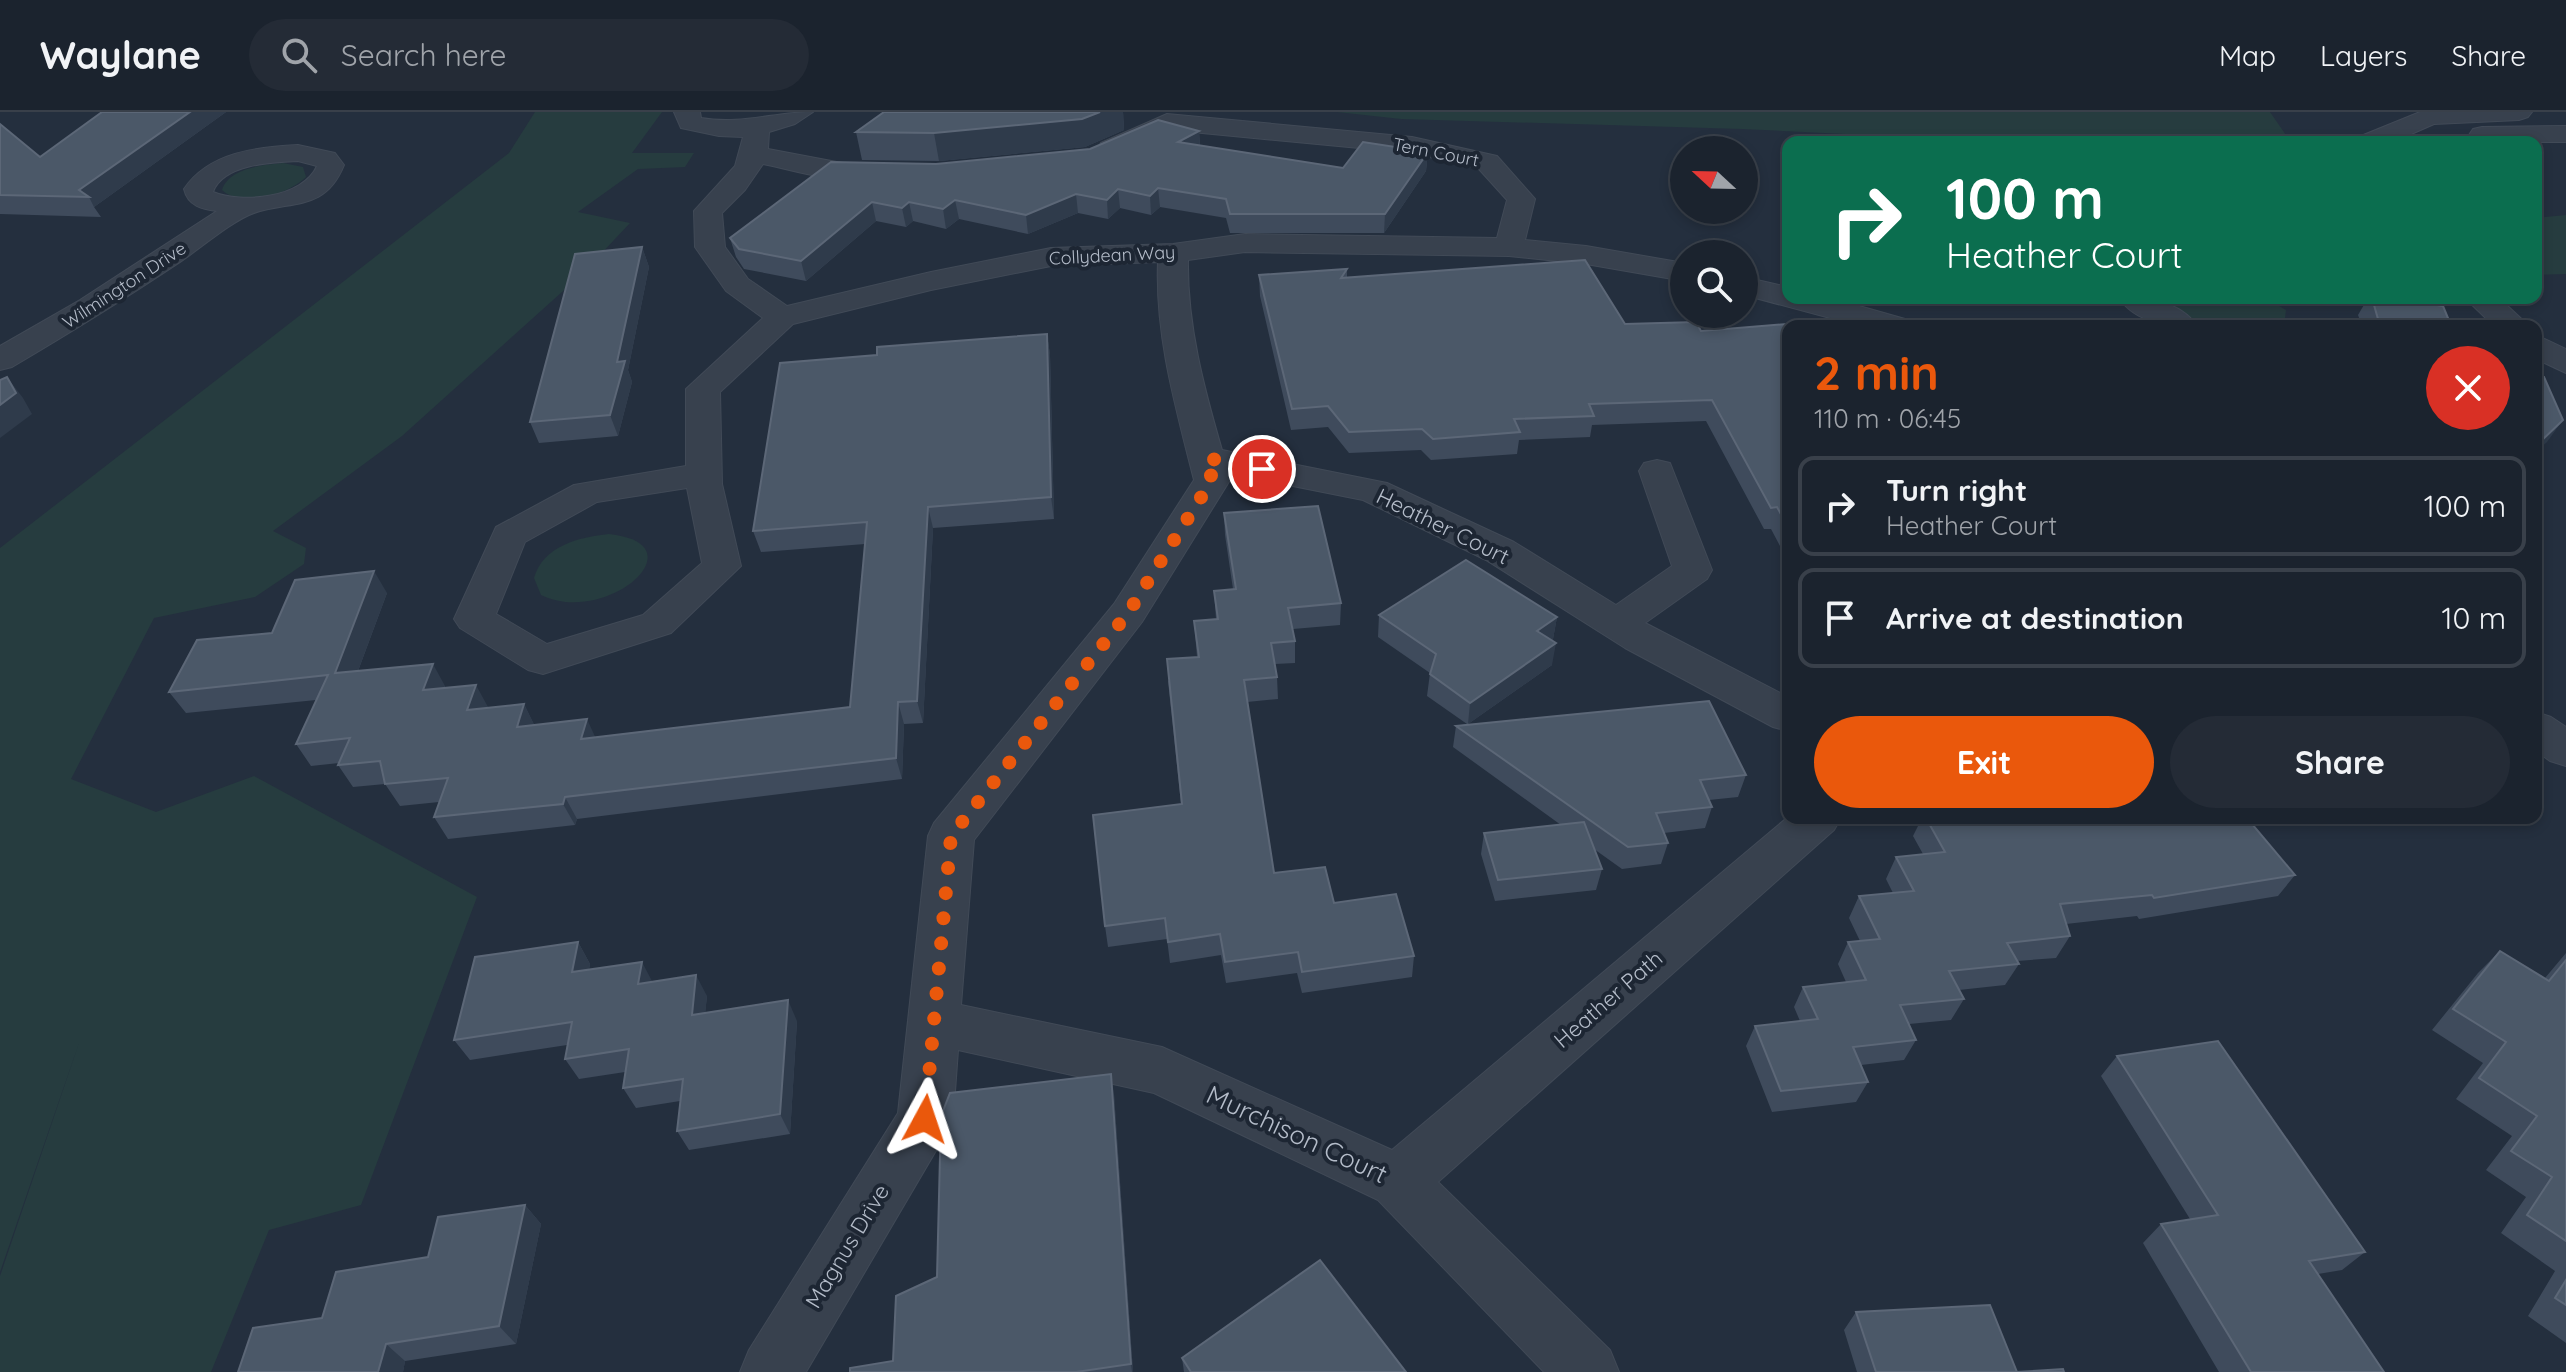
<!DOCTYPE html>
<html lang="en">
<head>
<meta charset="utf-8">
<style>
	body { margin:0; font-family:Quicksand,sans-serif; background:#242b36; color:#f1f3f6; height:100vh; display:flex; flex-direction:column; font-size:30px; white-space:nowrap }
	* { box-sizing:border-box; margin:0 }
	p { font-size:26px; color:#a0a4aa }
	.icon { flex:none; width:44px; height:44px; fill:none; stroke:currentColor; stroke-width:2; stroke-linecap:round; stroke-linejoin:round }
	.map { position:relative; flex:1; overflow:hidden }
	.details { position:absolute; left:1782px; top:208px; width:760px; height:504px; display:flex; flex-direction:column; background:#1b232e; border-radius:16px; box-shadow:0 4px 12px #0003,0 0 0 2px #39404a }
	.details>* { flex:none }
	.top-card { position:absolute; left:1782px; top:24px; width:760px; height:168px; border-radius:16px; box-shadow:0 4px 12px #0003,0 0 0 2px #39404a; background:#0b6e4f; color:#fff; overflow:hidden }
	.needle { width:52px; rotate:292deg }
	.fabs { position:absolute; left:1670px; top:24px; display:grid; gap:16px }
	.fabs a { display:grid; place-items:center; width:88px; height:88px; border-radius:50%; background:#1b232e; box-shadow:0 4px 12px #0003,0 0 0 2px #39404a; font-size:40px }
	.pin { position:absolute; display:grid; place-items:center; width:68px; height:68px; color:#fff; margin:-34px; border:4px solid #fff; border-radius:50%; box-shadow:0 2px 8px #0007 }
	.me { position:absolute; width:88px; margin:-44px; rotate:5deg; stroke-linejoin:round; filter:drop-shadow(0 0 6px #0008) }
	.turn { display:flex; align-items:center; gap:28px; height:168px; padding:0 32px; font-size:36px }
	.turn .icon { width:104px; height:104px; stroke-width:2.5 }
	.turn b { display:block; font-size:56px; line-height:68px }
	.round { display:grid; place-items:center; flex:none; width:84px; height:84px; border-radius:42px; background:#242b36 }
	.overview { display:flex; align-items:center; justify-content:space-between; height:136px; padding:0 32px }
	h1 { font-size:48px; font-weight:800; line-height:60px; color:#ea580c }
	.primary-button { display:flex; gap:16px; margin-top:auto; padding:16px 32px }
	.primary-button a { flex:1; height:92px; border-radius:48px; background:#ea580c; color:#fff; font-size:32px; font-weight:800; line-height:92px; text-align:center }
	.primary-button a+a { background:#242b36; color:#f1f3f6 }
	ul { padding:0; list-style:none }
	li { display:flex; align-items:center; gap:24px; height:100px; margin:0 16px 12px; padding:0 16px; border:4px solid #39404a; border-radius:16px }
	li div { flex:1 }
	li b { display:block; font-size:30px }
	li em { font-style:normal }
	header { display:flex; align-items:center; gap:48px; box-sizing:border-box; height:112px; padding:0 40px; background:#1b232e; border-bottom:2px solid #39404a }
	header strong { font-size:38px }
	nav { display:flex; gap:44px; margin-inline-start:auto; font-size:28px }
	.search { width:560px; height:72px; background:#242b36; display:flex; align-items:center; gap:20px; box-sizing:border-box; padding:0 28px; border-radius:44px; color:#a0a4aa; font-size:30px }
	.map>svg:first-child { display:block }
	.green { fill:#263c3f }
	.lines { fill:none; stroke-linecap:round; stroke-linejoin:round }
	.minor-casing { stroke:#414a57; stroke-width:2 }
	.minor { fill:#38414e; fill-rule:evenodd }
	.wall { fill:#3f4b5c }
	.shaded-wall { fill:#2f3b4b }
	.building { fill:#4b5868; stroke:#5c6777; stroke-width:2 }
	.route { stroke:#ea580c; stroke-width:14; stroke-dasharray:0 25.2 }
	.labels { text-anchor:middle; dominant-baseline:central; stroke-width:8; stroke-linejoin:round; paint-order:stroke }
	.far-street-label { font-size:18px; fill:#b4bcc9; stroke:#1d2633 }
	.street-label { font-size:22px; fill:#b4bcc9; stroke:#1d2633 }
	.near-street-label { font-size:26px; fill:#b4bcc9; stroke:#1d2633 }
</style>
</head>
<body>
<header>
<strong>Waylane</strong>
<div class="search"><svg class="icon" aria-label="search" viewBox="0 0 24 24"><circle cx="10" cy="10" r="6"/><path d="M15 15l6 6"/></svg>Search here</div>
<nav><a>Map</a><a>Layers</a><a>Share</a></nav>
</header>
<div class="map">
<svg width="2566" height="1260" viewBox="0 0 2566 1260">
	<rect width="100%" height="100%" fill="#242f3e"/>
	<g class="green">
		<path d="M535 0H662L632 41H694L685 55 638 57 578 100 630 111 582 162 402 324 273 419 306 436 304 452 255 485 154 506 71 667 156 700 254 664 477 785 361 1093 269 1118 211 1260H0V1164L80 928 0 1160V436L509 41Z"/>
		<path d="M1337 0H2270L2288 26H1927L1742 17 1401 7Z"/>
		<path d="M283 51 303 55 306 65C289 82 242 97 222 78 229 56 262 53 283 51Z"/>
		<path d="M2566 103V162L2536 163V106Z"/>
		<path d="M2134 186H2265L2286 198 2284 214H2181Z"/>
		<path d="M609 422C702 432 606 515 541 483L534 466C543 434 579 425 609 422Z"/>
	</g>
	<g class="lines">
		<g class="minor-casing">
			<g id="minor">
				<path d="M674 0H700L701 6C741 13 774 0 813 0L795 12 769 20 768 37 842 51 894 55 898 61 894 67C853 77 803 60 763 52L745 78 722 101 725 135 748 167 787 194 931 160 1051 136 1173 132 1245 122 1497 126 1507 88 1478 56 1412 41 1171 18 1119 43H1101L1097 37 1101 31 1167 2 1412 25 1497 44 1535 87 1525 128 1586 134 1684 151V169L1586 152 1509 144 1245 140 1188 148C1187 213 1204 276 1222 338L1387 371 1514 430 1616 493 1672 454 1639 359 1644 351 1657 348 1670 351 1712 458 1707 467 1645 511 1788 585V619L1773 615 1625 536 1486 448 1363 388 1228 361 1230 368 1142 510 974 728 961 893 1162 935 1392 1038 1788 705 1841 706 1834 718 1438 1070 1610 1238 1619 1260H1544L1378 1088 1154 981 958 938 953 1007 944 1025 806 1260H740L749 1238 898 1001 928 724 934 711 1114 492 1194 368C1176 296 1155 225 1158 150L1051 154 931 178 793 212 720 280 722 372 741 454 671 521 543 562 528 558 460 516 454 507 496 415 574 373 686 354V277L763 206 726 179 695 135 694 99 735 54 743 25 719 24 681 16ZM687 376 702 451 643 503 547 532 496 502 525 430 597 390Z"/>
				<path d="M2420 0H2532L2528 5 2519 8 2434 12 2393 30H2357L2361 24Z"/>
				<path d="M2566 14V30H2479L2469 23 2473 17 2482 15Z"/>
				<path d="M298 33 335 41 344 53C325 100 292 88 254 101 233 108 197 139 177 152 123 188 68 222 12 255L0 258V234L80 188 217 99C202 97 188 94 184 77 209 40 257 35 298 33ZM298 49 317 54C303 86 242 92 213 80 223 52 273 50 298 49Z"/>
				<path d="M1744 165 1788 175V186H1831L1905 207 1910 214H1860L1744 183Z"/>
				<path d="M2119 186C2147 186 2179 188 2197 214 2168 214 2137 212 2119 186Z"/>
				<path d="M2465 186H2499L2529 214H2494Z"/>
				<path d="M2536 223 2566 237V261L2536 247Z"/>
				<path d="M2536 600 2551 605 2566 615V654L2550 649 2536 639Z"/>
			</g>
		</g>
		<use href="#minor" class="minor"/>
	</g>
	<g class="wall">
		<path d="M102 0H226L94 95 101 105 0 102V12L40 45Z"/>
		<path d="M884 0H1123L1124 18 1085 35 939 49 862 48 856 20Z"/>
		<path d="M1199 19 1200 34 1343 56 1428 40 1426 59 1384 121H1230L1226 106 1160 95 1151 103 1120 96 1108 107 1078 101 1028 122 959 107 946 117 913 109 906 115 876 109 806 169 744 157 736 145 730 126 936 52 1090 37Z"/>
		<path d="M642 135 649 155 628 258 632 270 618 324 539 331 530 310Z"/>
		<path d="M1347 157V165L1625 212 1701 219 1788 214V449L1771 417H1764L1706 309 1592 313 1590 325 1519 328 1517 342 1431 348 1421 338 1349 341 1328 315 1291 318 1260 184 1259 163Z"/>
		<path d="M2368 186H2394L2450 211 2471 214H2362L2358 203Z"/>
		<path d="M1047 222 1050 243 1054 407 933 416 923 611 904 612 902 667 577 707 575 713 448 727 434 705 439 690 400 694 385 672 353 675 338 653 339 651 311 654 296 632 316 588 186 601 169 580 272 521 387 481 358 559 445 574V576L488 596 524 592 534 613 595 625 850 595 865 432 761 440 753 419 877 243Z"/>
		<path d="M1224 401 1341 491 1340 513 1293 517 1295 529V551L1275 552 1277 565 1278 587 1247 590 1274 761 1334 791 1414 844 1412 865 1302 881 1297 861 1226 871 1221 843 1170 851 1167 827 1108 835 1105 814 1181 692 1168 569 1197 545 1194 509 1216 507 1214 479 1233 477 1225 423Z"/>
		<path d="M1379 503 1557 505 1553 527 1552 528V553L1468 612 1746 663 1738 685 1709 688 1712 695 1705 716 1664 721 1668 731 1661 752 1622 757 1594 737 1602 757 1596 778 1495 789 1481 742 1484 721 1561 713 1453 635 1456 614 1467 612 1427 584 1430 561 1378 525Z"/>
		<path d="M1922 706H2247L2295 763 2278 784 2139 807 2137 804 2066 812 2070 824 2056 846 2017 849 2019 852 2005 873 1959 878 1964 887 1951 908 1909 912 1916 928 1904 948 1861 953 1868 970 1856 990 1772 1000 1746 934 1755 914 1800 909 1794 895 1803 875 1846 870 1838 852 1848 830 1860 829 1849 806 1859 784 1893 781 1886 767 1896 745 1923 742 1913 724Z"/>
		<path d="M578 830 590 852 589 857 653 870 707 884 705 901 797 909 790 1022 689 1038 677 1019 680 989 636 996 623 976 625 960 579 967 565 947 567 933 470 948 454 928Z"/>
		<path d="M2500 839 2545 866 2566 841V1231L2528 1204 2555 1159 2501 1121 2526 1085 2486 1058 2512 1024 2456 987 2483 951 2432 918 2478 861Z"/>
		<path d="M2117 944 2365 1140 2342 1158 2318 1162 2384 1260H2219L2143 1131 2161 1112 2190 1107 2101 964Z"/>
		<path d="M1114 982 1133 1260H850L893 1249 937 1165Z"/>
		<path d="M525 1093 541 1112 516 1232 405 1249 403 1260H238L322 1206 428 1145Z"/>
		<path d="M1856 1200 2017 1260H2064H1857L1844 1218Z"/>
		<path d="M1182 1246 1406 1260H1184Z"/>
	</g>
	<g class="shaded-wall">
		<path d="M190 0H226L94 95 89 85 79 78Z"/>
		<path d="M1100 0H1123L1124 18 1085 35 939 49 934 21Z"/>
		<path d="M1199 19 1200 37 1178 30Z"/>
		<path d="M1428 40 1426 59 1384 121 1385 102Z"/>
		<path d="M1158 76 1160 95 1151 103 1150 84Z"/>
		<path d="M1118 77 1120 96 1108 107 1107 88Z"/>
		<path d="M1076 82 1078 101 1028 122 1026 103Z"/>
		<path d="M955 88 959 107 946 117 943 97Z"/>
		<path d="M872 90 876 109 806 169 801 149Z"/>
		<path d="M909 90 913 109 906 115 902 96Z"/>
		<path d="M642 135 649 155 628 258 632 270 618 324 610 303 617 250Z"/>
		<path d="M1047 222 1050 243 1054 407 1051 385Z"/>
		<path d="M7 265 23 286 32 302 0 326V293Z"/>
		<path d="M2563 308 2547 330 2536 340V334Z"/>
		<path d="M928 395 933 416 923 611 917 589Z"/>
		<path d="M374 459 387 481 349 583 335 561Z"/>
		<path d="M1557 505 1553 527 1533 540 1537 519Z"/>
		<path d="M1556 531 1552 553 1468 612 1470 591Z"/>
		<path d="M433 552 445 574 436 600 423 578Z"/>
		<path d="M476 573 488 595 480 620 467 598Z"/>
		<path d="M898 590 904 612 902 667 896 646Z"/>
		<path d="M524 592 535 614 517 615Z"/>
		<path d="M587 607 597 629 581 627Z"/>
		<path d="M565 685 577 707 575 713 563 692Z"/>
		<path d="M578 830 590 852 585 881 572 860Z"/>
		<path d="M642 850 653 871 638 872Z"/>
		<path d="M696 863 707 884 703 924 692 903Z"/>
		<path d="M788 888 797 909 790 1022 780 1002Z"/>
		<path d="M1111 962 1114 982 1133 1260H1132L1131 1252Z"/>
		<path d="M525 1093 541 1112 516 1232 499 1214Z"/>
		<path d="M386 1232 405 1249 403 1260H378Z"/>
	</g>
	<g class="building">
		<path d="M102 0H190L79 78 89 85 0 83V12L40 45Z"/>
		<path d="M884 0H1100L1082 7 934 21 856 20Z"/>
		<path d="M1158 8 1199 19 1178 30 1343 56 1363 30 1428 40 1385 102H1230L1226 87 1158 76 1150 84 1118 77 1107 88 1076 82 1026 103 955 88 943 97 909 90 902 96 872 90 801 149 739 137 730 126 831 50 936 52 1090 37Z"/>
		<path d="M642 135 617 250 625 249 610 303 530 310 575 142Z"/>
		<path d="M1585 148 1625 212 1696 210 1701 219 1837 208 1842 214H1788V415L1777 395 1771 396 1712 288 1589 292 1594 304 1514 307 1520 320 1433 327 1422 317 1349 320 1328 294 1292 297 1259 163 1347 157 1341 166Z"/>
		<path d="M2372 186H2394L2443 194 2450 211 2471 214H2380Z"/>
		<path d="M1047 222 1051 385 928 395 917 589 898 590 896 646 565 685 563 692 434 705 448 666 385 672 380 649 338 653 350 626 296 632 328 563 169 580 197 528 272 521 295 468 374 459 335 561 433 552 423 578 476 573 467 598 524 592 517 615 587 607 581 627 850 595 867 410 753 419 780 251 877 243V235Z"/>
		<path d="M2536 264 2544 265 2563 308 2536 334Z"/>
		<path d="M7 265 16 281 0 293V268Z"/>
		<path d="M1318 394 1341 491 1288 496 1295 529 1271 531 1277 565 1244 568 1274 761 1325 755 1334 791 1396 782 1414 844 1302 860 1298 840 1225 850 1220 822 1168 830 1165 806 1105 814 1093 703 1182 692 1167 547 1199 545 1194 509 1218 507 1214 479 1236 477 1224 401Z"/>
		<path d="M1466 448 1557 505 1537 519 1556 531 1470 591 1430 562 1436 542 1379 503Z"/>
		<path d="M1709 589 1746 663 1700 668 1712 695 1656 701 1668 731 1628 735 1456 614Z"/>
		<path d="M1926 706H2247L2295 763 2154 786 2152 783 2060 792 2070 824 2007 831 2019 852 1949 859 1964 887 1900 893 1916 928 1853 935 1868 970 1781 979 1755 914 1818 907 1803 875 1866 868 1848 830 1880 827 1859 784 1914 779 1896 745 1945 740Z"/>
		<path d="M1584 710 1602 757 1498 768 1484 721Z"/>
		<path d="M578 830 572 860 642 850 638 872 696 863 692 903 788 888 780 1002 677 1019 683 967 623 976 629 937 565 947 572 910 454 928 475 845Z"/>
		<path d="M2500 839 2549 869 2566 848V1129L2527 1103 2552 1065 2511 1039 2537 1004 2479 966 2506 930 2453 897Z"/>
		<path d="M2218 929 2365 1140 2309 1149 2384 1260H2251L2161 1112 2218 1103 2117 944Z"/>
		<path d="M1111 962 1131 1252 1076 1260H850V1256L893 1249 896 1184 937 1165 941 1004 950 981Z"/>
		<path d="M525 1093 499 1214 386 1232 378 1260H238L253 1216 322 1206 336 1160 428 1145 438 1105Z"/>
		<path d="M1320 1148 1406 1260H1191L1182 1246Z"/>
		<path d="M2566 1168V1193L2555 1186Z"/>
		<path d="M1990 1193 2017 1260 2063 1257 2064 1260H1876L1856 1200Z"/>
	</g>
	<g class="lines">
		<path class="route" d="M925 1007 951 724 1128 501 1212 368 1207 346 1262 357"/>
	</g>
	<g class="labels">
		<g class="far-street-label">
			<text transform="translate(1436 40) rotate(11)">Tern Court</text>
			<text transform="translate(1112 143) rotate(-3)">Collydean Way</text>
			<text transform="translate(124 173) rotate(-33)">Wilmington Drive</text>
		</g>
		<g class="street-label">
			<text transform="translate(1443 414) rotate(26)">Heather Court</text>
			<text transform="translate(1608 887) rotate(-41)">Heather Path</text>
			<text transform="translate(847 1134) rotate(-59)">Magnus Drive</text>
		</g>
		<g class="near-street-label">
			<text transform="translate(1297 1022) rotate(25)">Murchison Court</text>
		</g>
	</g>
</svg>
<div class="fabs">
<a><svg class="needle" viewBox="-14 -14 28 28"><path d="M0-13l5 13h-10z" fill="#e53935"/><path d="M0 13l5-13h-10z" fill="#a0a4aa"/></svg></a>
<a><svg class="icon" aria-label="search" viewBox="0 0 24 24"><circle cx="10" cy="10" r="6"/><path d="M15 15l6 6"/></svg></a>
</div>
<div class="pin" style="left:1262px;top:357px;background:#d93025"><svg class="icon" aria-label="arrive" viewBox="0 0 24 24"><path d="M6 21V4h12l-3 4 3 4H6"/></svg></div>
<svg class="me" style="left:925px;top:1007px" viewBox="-20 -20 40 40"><path d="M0-17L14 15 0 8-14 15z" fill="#ea580c" stroke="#fff" stroke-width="4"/></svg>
<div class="top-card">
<div class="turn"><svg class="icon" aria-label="right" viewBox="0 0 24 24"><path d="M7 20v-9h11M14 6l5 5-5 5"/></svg><div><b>100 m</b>Heather Court</div></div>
</div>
<section class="details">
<div class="overview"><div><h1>2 min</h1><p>110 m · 06:45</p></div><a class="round" style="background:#d93025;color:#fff"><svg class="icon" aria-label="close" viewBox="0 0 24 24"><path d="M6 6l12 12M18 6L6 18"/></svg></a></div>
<ul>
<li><svg class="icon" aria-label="right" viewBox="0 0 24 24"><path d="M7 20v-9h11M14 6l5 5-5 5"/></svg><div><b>Turn right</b><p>Heather Court</p></div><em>100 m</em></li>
<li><svg class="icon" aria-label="arrive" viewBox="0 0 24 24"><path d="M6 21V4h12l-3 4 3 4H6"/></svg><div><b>Arrive at destination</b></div><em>10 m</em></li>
</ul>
<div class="primary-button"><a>Exit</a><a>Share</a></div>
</section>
</div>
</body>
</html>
